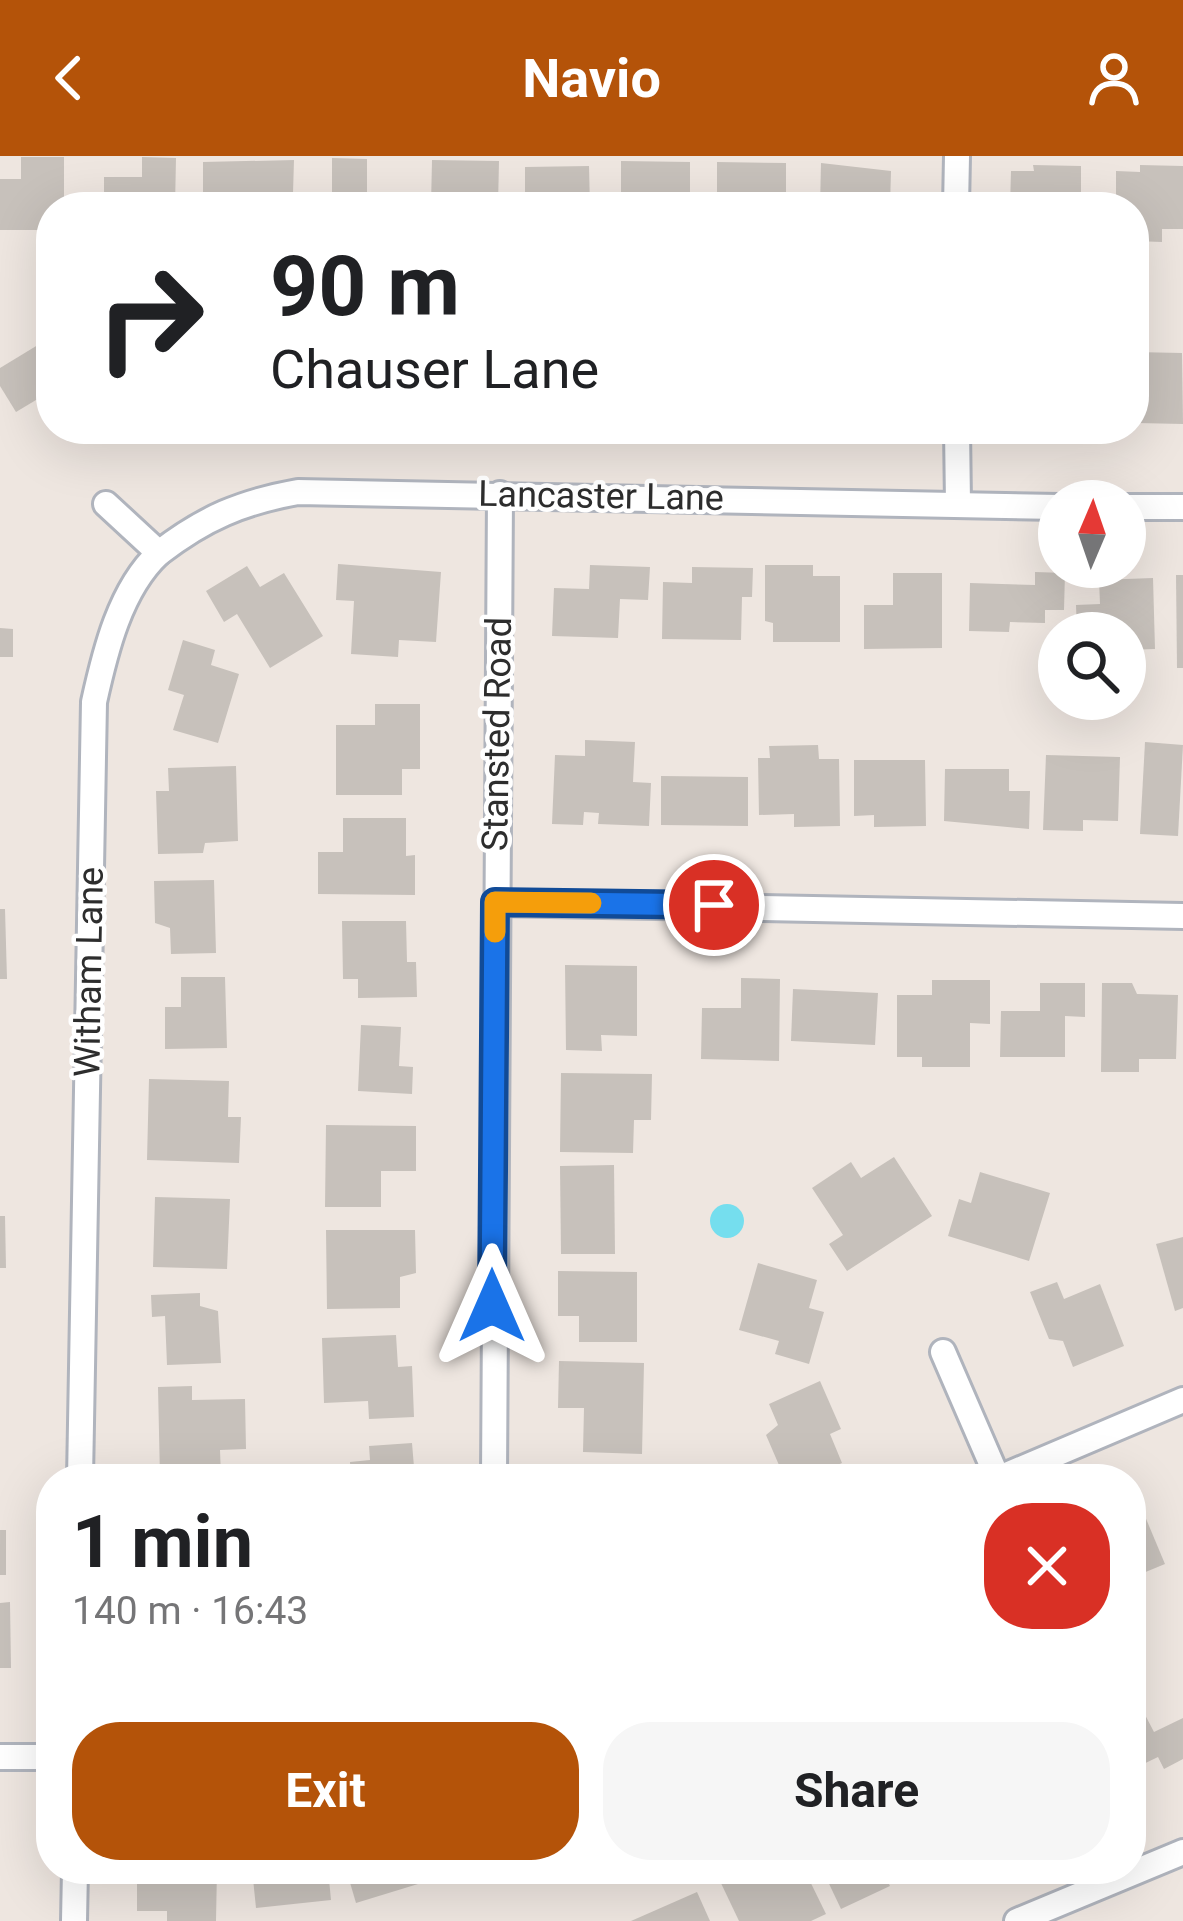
<!DOCTYPE html>
<html lang="en">
<head>
<meta charset="utf-8">
<style>
	body { margin:0; font-family:Roboto,sans-serif; background:#f6f6f6; color:#202124; height:100vh; display:flex; flex-direction:column; font-size:45px; white-space:nowrap }
	* { box-sizing:border-box; margin:0 }
	p { font-size:39px; color:#757577 }
	.icon { flex:none; width:66px; height:66px; fill:none; stroke:currentColor; stroke-width:2; stroke-linecap:round; stroke-linejoin:round }
	.map { position:relative; flex:1; overflow:hidden }
	.sheet { position:absolute; left:36px; top:1308px; width:1110px; height:420px; display:flex; flex-direction:column; background:#fff; border-radius:48px; box-shadow:0 12px 48px #0002 }
	.sheet>* { flex:none }
	.top-card { position:absolute; left:36px; top:36px; width:1113px; height:252px; border-radius:48px; box-shadow:0 12px 48px #0002; background:#fff; color:#202124; overflow:hidden }
	.needle { width:78px; rotate:2deg }
	.controls { position:absolute; left:1038px; top:324px; display:grid; gap:24px }
	.controls a { display:grid; place-items:center; width:108px; height:108px; border-radius:50%; background:#fff; box-shadow:0 12px 48px #0002; font-size:60px }
	.pin { position:absolute; display:grid; place-items:center; width:102px; height:102px; color:#fff; margin:-51px; border:6px solid #fff; border-radius:50%; box-shadow:0 3px 12px #0007 }
	.me { position:absolute; width:132px; margin:-66px; rotate:0deg; stroke-linejoin:round; filter:drop-shadow(0 0 9px #0008) }
	.turn { display:flex; align-items:center; gap:42px; height:252px; padding:0 36px; font-size:54px }
	.turn .icon { width:156px; height:156px; stroke-width:2.5 }
	.turn b { display:block; font-size:84px; line-height:102px }
	.round { display:grid; place-items:center; flex:none; width:126px; height:126px; border-radius:48px; background:#f6f6f6 }
	.summary { display:flex; align-items:center; justify-content:space-between; height:204px; padding:0 36px }
	h1 { font-size:72px; font-weight:700; line-height:90px }
	.primary-button { display:flex; gap:24px; margin-top:auto; padding:24px 36px }
	.primary-button a { flex:1; height:138px; border-radius:48px; background:#b45309; color:#fff; font-size:48px; font-weight:700; line-height:138px; text-align:center }
	.primary-button a+a { background:#f6f6f6; color:#202124 }
	header { display:flex; justify-content:space-between; align-items:center; height:156px; padding:0 36px; background:#b45309; color:#fff; font-size:54px; font-weight:700 }
	.map>svg:first-child { display:block }
	.water { fill:#75deee }
	.building { fill:#c7c1bb }
	.lines { fill:none; stroke-linecap:round; stroke-linejoin:round }
	.street-casing { stroke:#b0b4bd; stroke-width:30 }
	.street { stroke:#fff; stroke-width:24 }
	.route-casing { stroke:#114b97; stroke-width:30 }
	.route { stroke:#1a73e8; stroke-width:21 }
	.slow { stroke:#f59e0b; stroke-width:21 }
	.labels { text-anchor:middle; dominant-baseline:central; stroke-width:9; stroke-linejoin:round; paint-order:stroke }
	.street-label { font-size:36px; fill:#2d2d2d; stroke:#fff }
</style>
</head>
<body>
<header><svg class="icon" aria-label="back" viewBox="0 0 24 24"><path d="M15 5l-7 7 7 7"/></svg>Navio<svg class="icon" aria-label="person" viewBox="0 0 24 24"><circle cx="12" cy="8" r="4"/><path d="M4 21q1-7 8-7t8 7"/></svg></header>
<div class="map">
<svg width="1183" height="1765" viewBox="0 0 1183 1765">
	<rect width="100%" height="100%" fill="#eee6e0"/>
	<circle class="water" cx="727" cy="1065" r="17"/>
	<g class="building">
		<path d="M21 1H64V51H51V74H0V23H21Z"/>
		<path d="M142 1 176 2 175 51H104V21H142Z"/>
		<path d="M332 2 367 3V37H392L391 51H332Z"/>
		<path d="M294 4 293 37 280 36 279 51H203V6Z"/>
		<path d="M432 4 499 5 498 50 431 49Z"/>
		<path d="M621 5 690 6V51H621Z"/>
		<path d="M717 6 786 7V51H717Z"/>
		<path d="M821 7 891 15 890 51H820Z"/>
		<path d="M1033 9 1081 10V51H1010L1011 15H1034Z"/>
		<path d="M1140 9 1183 10V73H1162V86L1134 85V51H1116V15L1140 16Z"/>
		<path d="M589 10 590 51H525V11Z"/>
		<path d="M51 181V235L16 256 0 230V212Z"/>
		<path d="M1134 196 1182 197 1183 268 1137 267Z"/>
		<path d="M338 408 441 416 436 486 399 484 398 501 351 498 354 445 336 444Z"/>
		<path d="M590 409 650 411 648 444 620 443 618 482 552 480 554 432 589 433Z"/>
		<path d="M765 409H813V420H840V486H773V467L765 465Z"/>
		<path d="M247 410 260 431 284 417 323 480 270 512 237 458 224 466 206 435Z"/>
		<path d="M692 411 753 412 752 441H742L741 484 662 483 663 426 692 427Z"/>
		<path d="M1035 416 1065 417 1064 454H1045V467L1010 466 1009 476 969 475 970 427 1035 429Z"/>
		<path d="M893 417H942V492L864 493V449H893Z"/>
		<path d="M1176 419H1183V512H1177Z"/>
		<path d="M1153 422 1155 493 1125 494V477H1077L1076 449 1100 448 1099 424Z"/>
		<path d="M0 472 13 473V501H0Z"/>
		<path d="M183 484 215 494 211 509 239 518 218 587 173 574 184 539 168 534Z"/>
		<path d="M375 548H420V613H402V639H336V569H375Z"/>
		<path d="M585 584 635 586 633 626 651 627 649 670 598 668 599 657 584 656 583 669 552 668 555 599 585 600Z"/>
		<path d="M1145 586 1183 589 1178 680 1140 678Z"/>
		<path d="M818 589 819 603H839L840 670 794 671V658L759 659 758 602H770L769 590Z"/>
		<path d="M1046 599 1120 601 1118 665 1083 664V675L1043 674Z"/>
		<path d="M854 604H925L926 670 874 671V659L854 660Z"/>
		<path d="M236 610 238 685 205 687 203 697 158 698 156 635H169L168 612Z"/>
		<path d="M945 613H1009V635H1030L1029 673 944 665Z"/>
		<path d="M661 620 748 621V670L661 669Z"/>
		<path d="M343 662H406V700L415 699V739L318 738V696H343Z"/>
		<path d="M214 724 216 797 171 798 170 772 155 767 154 725Z"/>
		<path d="M0 753H5L7 823H0Z"/>
		<path d="M342 765H406L407 806H416L417 841 358 842V823H343Z"/>
		<path d="M565 809 637 810V880L601 879 602 895 566 894Z"/>
		<path d="M181 821H225L227 892 165 893V851H181Z"/>
		<path d="M741 822 780 823 779 905 701 903 702 852H741Z"/>
		<path d="M932 824H990V868L970 867V911H922V901H897V839H932Z"/>
		<path d="M1040 827H1085V861L1065 860V901H1000L1001 855H1040Z"/>
		<path d="M1102 827H1132L1137 838 1178 839 1176 903H1139V916H1101Z"/>
		<path d="M793 833 878 837 875 889 791 885Z"/>
		<path d="M361 869 401 871 399 910 413 911 412 938 358 935Z"/>
		<path d="M561 917 652 918 651 964H634L633 997 560 996Z"/>
		<path d="M149 923 229 925 228 961H241L239 1007 147 1004Z"/>
		<path d="M326 969 416 970V1015H381V1051H325Z"/>
		<path d="M894 1001 932 1060 847 1115 829 1088 843 1079 812 1032 851 1006 861 1022Z"/>
		<path d="M614 1009 615 1098H561L560 1010Z"/>
		<path d="M980 1016 1050 1037 1029 1105 948 1080 959 1043 971 1047Z"/>
		<path d="M155 1041 230 1043 227 1113 153 1111Z"/>
		<path d="M0 1060H5L6 1112H0Z"/>
		<path d="M326 1074H415L416 1117 400 1121V1152L327 1153Z"/>
		<path d="M1183 1081V1152L1175 1155 1156 1088Z"/>
		<path d="M758 1107 817 1124 809 1152 824 1156 809 1208 775 1198 779 1185 739 1174Z"/>
		<path d="M558 1115 637 1116V1186H579V1160H558Z"/>
		<path d="M1057 1126 1064 1143 1100 1128 1124 1190 1073 1211 1063 1185 1049 1183 1030 1136Z"/>
		<path d="M200 1137V1150L218 1155 221 1207 167 1209 165 1160 152 1161 151 1139Z"/>
		<path d="M396 1179 398 1211 412 1210 414 1261 369 1263 368 1245 324 1247 322 1182Z"/>
		<path d="M559 1205 644 1207 642 1298 583 1296 584 1252H558Z"/>
		<path d="M820 1225 841 1273 830 1278 842 1307 805 1323H785L766 1279 778 1269 769 1248Z"/>
		<path d="M192 1230V1244L245 1243 246 1293 220 1294 221 1321 160 1322 158 1231Z"/>
		<path d="M412 1287 415 1323H351L350 1306 370 1304 369 1290Z"/>
		<path d="M1139 1346 1165 1408 1131 1422V1350Z"/>
		<rect x="0" y="1374" width="6" height="45"/>
		<path d="M10 1446 11 1512H0V1447Z"/>
		<path d="M1142 1553 1154 1576 1183 1562V1603L1164 1613 1158 1601 1131 1614V1558Z"/>
		<path d="M137 1713H217L216 1765H167V1755H137Z"/>
		<path d="M252 1713H328L331 1744 256 1752Z"/>
		<path d="M346 1713H413L418 1728 356 1747Z"/>
		<path d="M740 1713H804L826 1758 811 1765H739L719 1723Z"/>
		<path d="M822 1713H882L890 1730 841 1753Z"/>
		<path d="M697 1736 710 1765H631Z"/>
	</g>
	<g class="lines">
		<g class="street-casing">
			<g id="street">
				<path d="M956 51 957 0"/>
				<path d="M957 273 958 348"/>
				<path d="M1125 351H1183"/>
				<path d="M159 397C204 362 242 346 298 336L1059 351"/>
				<path d="M495 747 1183 760"/>
				<path d="M943 1196 998 1323"/>
				<path d="M80 1323 94 546C105 496 120 433 159 397L106 348"/>
				<path d="M494 1323 500 338"/>
				<path d="M997 1323 1183 1244"/>
				<path d="M0 1601H51"/>
				<path d="M74 1765 75 1713"/>
				<path d="M1017 1765 1183 1696"/>
			</g>
		</g>
		<use href="#street" class="street"/>
	</g>
	<g class="lines">
		<g class="route-casing">
			<path id="route" d="M492 1150 495 746 714 749"/>
		</g>
		<use href="#route" class="route"/>
		<path class="slow" d="M495 776V746L591 747"/>
	</g>
	<g class="labels">
		<g class="street-label">
			<text transform="translate(601 340) rotate(1)">Lancaster Lane</text>
			<text transform="translate(497 578) rotate(-89)">Stansted Road</text>
			<text transform="translate(89 816) rotate(-89)">Witham Lane</text>
		</g>
	</g>
</svg>
<div class="controls">
<a><svg class="needle" viewBox="-14 -14 28 28"><path d="M0-13l5 13h-10z" fill="#e53935"/><path d="M0 13l5-13h-10z" fill="#757577"/></svg></a>
<a><svg class="icon" aria-label="search" viewBox="0 0 24 24"><circle cx="10" cy="10" r="6"/><path d="M15 15l6 6"/></svg></a>
</div>
<div class="pin" style="left:714px;top:749px;background:#d93025"><svg class="icon" aria-label="arrive" viewBox="0 0 24 24"><path d="M6 21V4h12l-3 4 3 4H6"/></svg></div>
<svg class="me" style="left:492px;top:1150px" viewBox="-20 -20 40 40"><path d="M0-17L14 15 0 8-14 15z" fill="#1a73e8" stroke="#fff" stroke-width="4"/></svg>
<div class="top-card">
<div class="turn"><svg class="icon" aria-label="right" viewBox="0 0 24 24"><path d="M7 20v-9h11M14 6l5 5-5 5"/></svg><div><b>90 m</b>Chauser Lane</div></div>
</div>
<section class="sheet">
<div class="summary"><div><h1>1 min</h1><p>140 m · 16:43</p></div><a class="round" style="background:#d93025;color:#fff"><svg class="icon" aria-label="close" viewBox="0 0 24 24"><path d="M6 6l12 12M18 6L6 18"/></svg></a></div>
<div class="primary-button"><a>Exit</a><a>Share</a></div>
</section>
</div>
</body>
</html>
